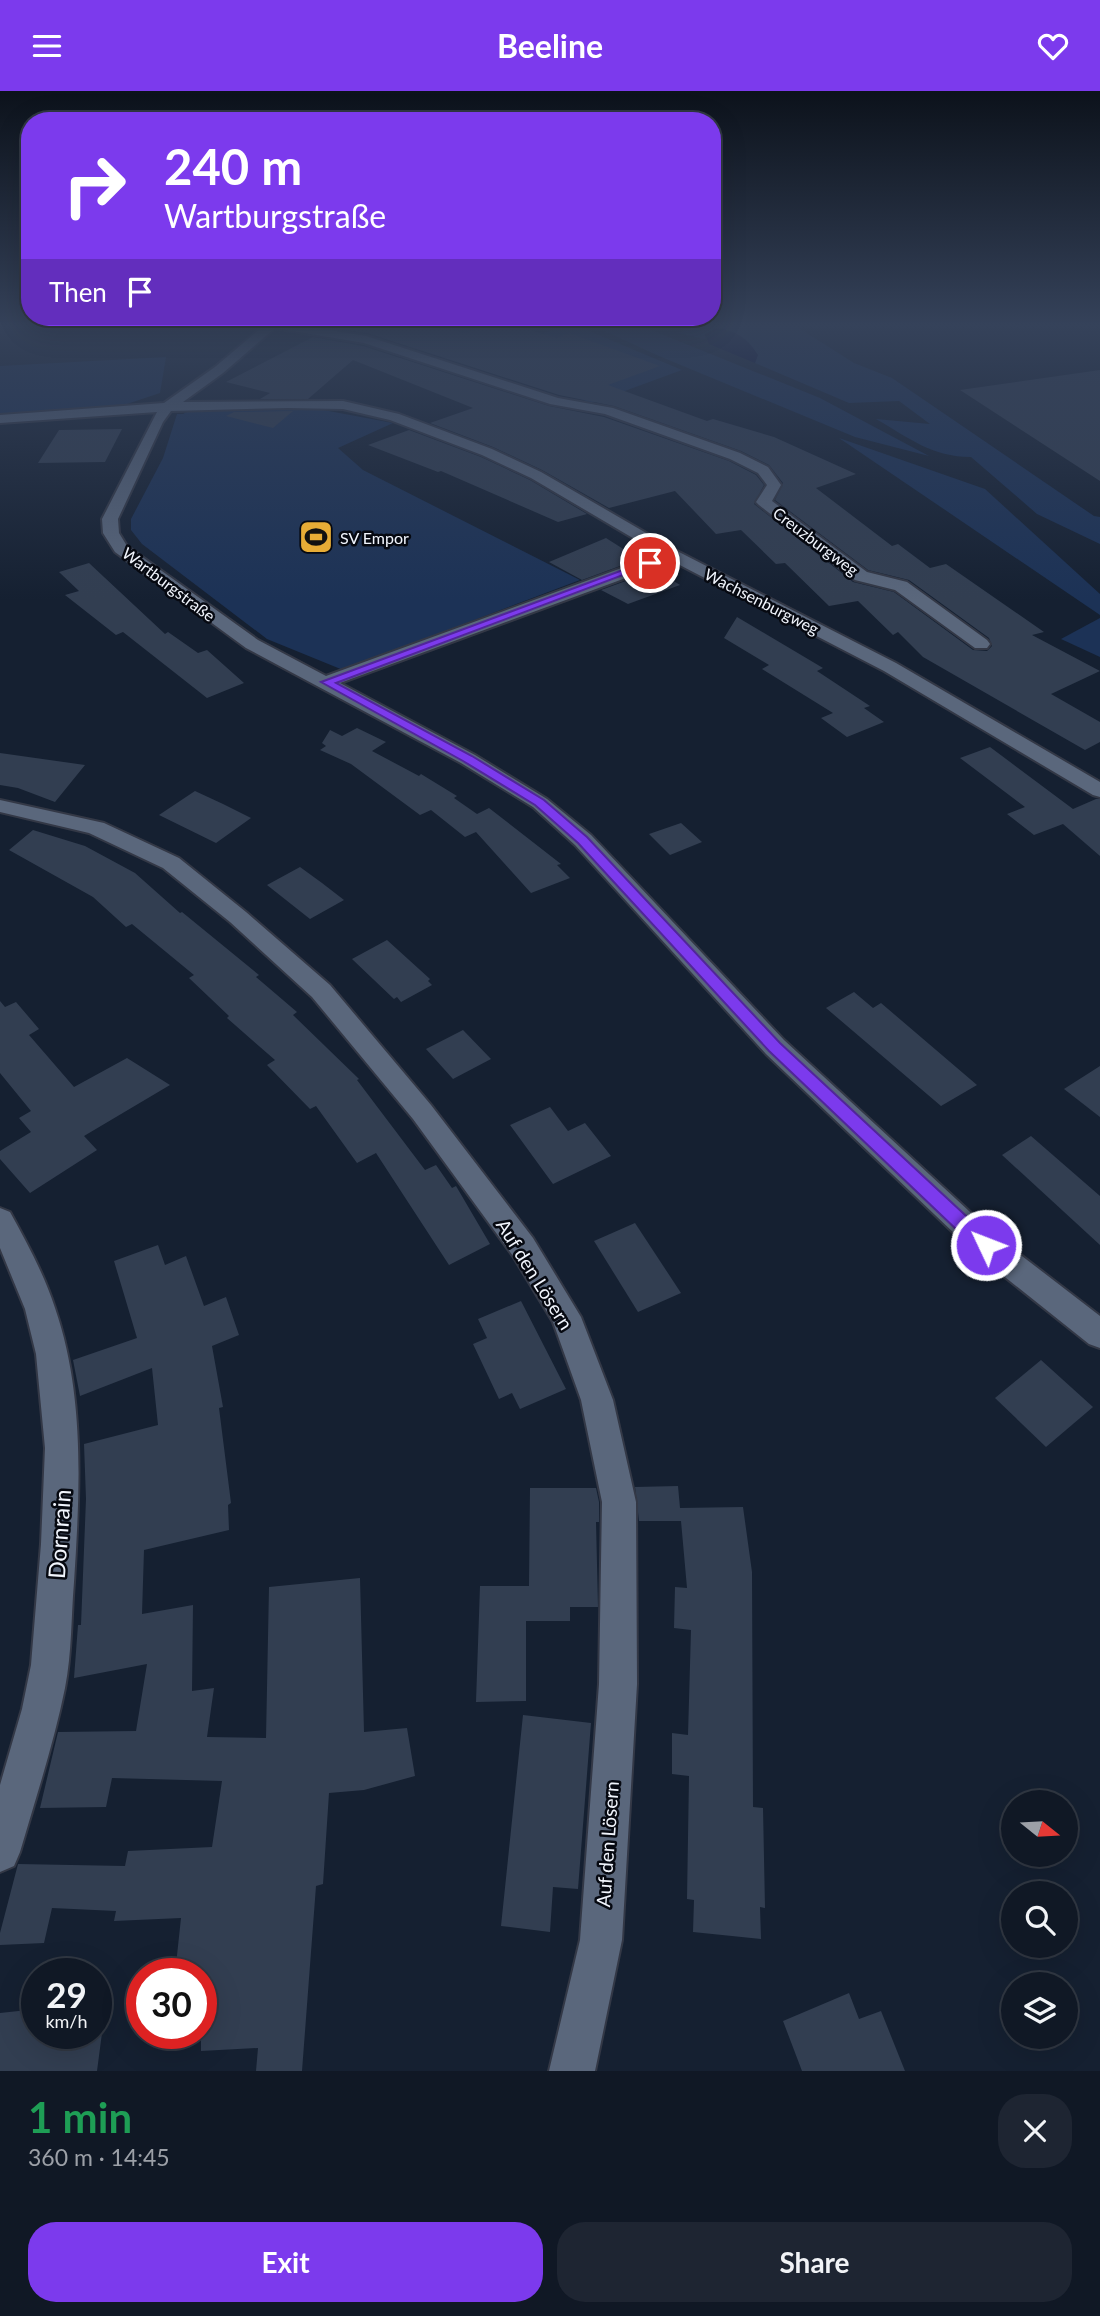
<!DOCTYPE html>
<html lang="en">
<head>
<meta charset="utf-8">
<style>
	body { margin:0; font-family:Lato,sans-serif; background:#1e2532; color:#f1f3f6; height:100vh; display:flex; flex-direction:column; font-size:26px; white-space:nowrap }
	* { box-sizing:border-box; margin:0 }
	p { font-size:23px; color:#9ca0a7 }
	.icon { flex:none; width:38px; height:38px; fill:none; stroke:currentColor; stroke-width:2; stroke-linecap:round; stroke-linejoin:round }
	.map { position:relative; height:1980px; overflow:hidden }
	.details { display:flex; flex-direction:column; background:#101825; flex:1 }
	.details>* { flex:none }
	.hud { position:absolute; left:21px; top:21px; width:700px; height:214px; border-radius:28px; box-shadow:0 7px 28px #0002,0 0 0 2px #303742; background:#7c3aed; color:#fff; overflow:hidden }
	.needle { width:46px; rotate:108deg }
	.tools { position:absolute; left:1001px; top:1699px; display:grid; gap:14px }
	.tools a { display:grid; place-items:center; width:77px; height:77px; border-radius:50%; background:#101825; box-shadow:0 7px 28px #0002,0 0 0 2px #303742; font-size:35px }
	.speed { position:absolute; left:21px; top:1867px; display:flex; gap:14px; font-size:35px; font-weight:700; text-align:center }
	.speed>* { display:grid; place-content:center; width:91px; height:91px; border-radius:50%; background:#101825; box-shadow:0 7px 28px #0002,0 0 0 2px #303742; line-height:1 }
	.speed small { font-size:18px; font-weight:400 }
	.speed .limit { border:10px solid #d22; background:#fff; color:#111 }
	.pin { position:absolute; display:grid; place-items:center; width:60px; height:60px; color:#fff; margin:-30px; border:4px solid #fff; border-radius:50%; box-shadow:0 2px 7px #0007 }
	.me { position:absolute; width:77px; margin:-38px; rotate:313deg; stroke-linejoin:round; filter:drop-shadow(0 0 5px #0008) }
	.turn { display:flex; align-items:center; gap:24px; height:147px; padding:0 28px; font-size:32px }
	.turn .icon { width:91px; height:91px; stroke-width:2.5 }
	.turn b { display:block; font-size:49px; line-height:60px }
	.then { display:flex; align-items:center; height:66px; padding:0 28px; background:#0003; gap:14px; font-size:26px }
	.round { display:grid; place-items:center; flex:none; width:74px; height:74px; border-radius:28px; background:#1e2532 }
	.overview { display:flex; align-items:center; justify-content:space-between; height:119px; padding:0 28px }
	h1 { font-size:42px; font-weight:700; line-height:52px; color:#1e9e55 }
	.cta { display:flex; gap:14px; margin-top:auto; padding:14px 28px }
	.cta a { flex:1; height:80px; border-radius:28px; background:#7c3aed; color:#fff; font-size:28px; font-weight:700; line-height:80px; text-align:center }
	.cta a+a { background:#1e2532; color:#f1f3f6 }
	header { display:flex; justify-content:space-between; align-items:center; height:91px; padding:0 28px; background:#7c3aed; color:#fff; font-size:32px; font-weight:700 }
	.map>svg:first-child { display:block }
	.green { fill:#1c3256 }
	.water { fill:#000331 }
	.building { fill:#323e51 }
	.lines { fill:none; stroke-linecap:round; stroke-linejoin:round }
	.street-casing { stroke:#333846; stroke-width:4 }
	.street { fill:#5a677c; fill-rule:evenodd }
	.route { fill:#7c3aed; stroke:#51269a; stroke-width:2 }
	.labels { text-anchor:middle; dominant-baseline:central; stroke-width:5; stroke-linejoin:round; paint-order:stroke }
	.far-poi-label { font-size:16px; fill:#f1f5fd; stroke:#060911; text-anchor:start }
	.far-street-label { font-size:16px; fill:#f1f5fd; stroke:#060911 }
	.street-label { font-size:19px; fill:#f1f5fd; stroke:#060911 }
	.near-street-label { font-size:23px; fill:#f1f5fd; stroke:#060911 }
</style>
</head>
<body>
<header><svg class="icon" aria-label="menu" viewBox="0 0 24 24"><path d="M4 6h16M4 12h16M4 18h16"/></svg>Beeline<svg class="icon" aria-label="heart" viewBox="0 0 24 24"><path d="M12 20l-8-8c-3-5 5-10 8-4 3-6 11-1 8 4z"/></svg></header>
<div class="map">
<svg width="1100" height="1980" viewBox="0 0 1100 1980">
	<rect width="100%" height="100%" fill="#152031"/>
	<g class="green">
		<path d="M371 232H553L461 268 408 251 357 239Z"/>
		<path d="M570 232 682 279 592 312 470 271Z"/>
		<path d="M587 232H634L820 307 929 365 855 346 659 265Z"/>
		<path d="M697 232H791L854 272 892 287 1094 425 1100 426V453L1037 423 971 366C932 366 909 347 876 328L930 333 899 310 849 312 755 272 757 264 705 243V248L678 242 694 237Z"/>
		<path d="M166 266 160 302 127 313 0 324V275Z"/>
		<path d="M194 317 318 318 393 332 338 357 363 379 580 489 343 579 267 548 142 453 131 439V428L163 367 177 323H183Z"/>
		<path d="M839 347 985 398 1100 503V524Z"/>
		<path d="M1100 527V566L1061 548Z"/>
	</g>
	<path class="water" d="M717 237C737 240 747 247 758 264L755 272 709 253 705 243Z"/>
	<g class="building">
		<path d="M341 232H409L467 242 493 232H505L557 247 569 242 660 275 608 294 707 330 713 328 774 346 856 383 816 397 892 455 898 453 930 477 946 473 1044 541 1032 544 1100 580 1051 603 1100 631V651L1085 659 923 566 898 541 893 544 858 510 829 515 785 472 776 473 741 439 716 443 675 400 609 417 542 379 493 356 430 332 473 317 353 269 308 308H260L270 302 226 291 313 246 363 255 549 315 604 326 729 370 756 384 764 394 754 413 853 491 894 501 973 559 987 560 992 555 989 547 909 489 868 479 775 409 783 392 769 374 741 360 614 315 559 304 367 242 331 237Z"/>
		<path d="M1100 279V390L960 299Z"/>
		<path d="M293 320 273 337 226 325 234 321Z"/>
		<path d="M122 338 105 371 38 372 59 339Z"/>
		<path d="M409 339 481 366 530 389 587 423 558 431 441 380 438 381 368 354Z"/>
		<path d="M606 447 639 468 582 489 549 471Z"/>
		<path d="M89 472 165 543 168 541 198 562 207 559 244 592 207 607 123 541 116 544 65 504 79 500 59 481Z"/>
		<path d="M656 479 680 494 628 513 601 499Z"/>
		<path d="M737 526 823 577 817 580 870 615 864 617 884 631 847 646 821 627 833 622 762 578 769 574 724 547Z"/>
		<path d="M357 637 386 651 372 660 419 685 421 683 457 705 454 707 477 723 489 717 561 773 557 774 570 787 531 802 476 741 465 746 431 719 420 724 351 673 320 659 326 655 322 652 330 639 342 645Z"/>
		<path d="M990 656 1073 718 1096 708H1100V765L1063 733 1034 744 1007 723 1025 716 960 667Z"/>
		<path d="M0 662 85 674 55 711 18 697 0 694Z"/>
		<path d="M195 700 223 713 251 727 216 752 159 724Z"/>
		<path d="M681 732 702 751 670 764 649 743Z"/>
		<path d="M33 739 85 755 135 782 180 822 182 821 259 884 256 886 297 921 293 924 359 988 357 989 425 1079 436 1074 452 1097 456 1095 490 1153 449 1174 376 1062 357 1072 316 1015 310 1018 267 974 275 969 227 927 229 925 189 887 194 884 132 833 126 836 93 806 9 759Z"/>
		<path d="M300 776 322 792 344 809 310 828 267 794Z"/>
		<path d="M387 849 430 888 428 890 432 894 401 911 397 906 394 908 352 868Z"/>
		<path d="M854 901 873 917 881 912 977 994 941 1015 826 917Z"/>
		<path d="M0 910 5 916 16 911 39 938 29 944 74 996 127 967 170 994 84 1045 97 1059 30 1102 0 1068V1060L31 1041 19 1027 31 1020 0 982Z"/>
		<path d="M463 939 491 968 453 988 426 958Z"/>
		<path d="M1100 975V1026L1064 998Z"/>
		<path d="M550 1016 568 1040 585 1032 611 1065 553 1093 510 1034Z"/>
		<path d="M1031 1045 1100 1105V1154L1002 1064Z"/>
		<path d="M635 1132 681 1202 638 1221 594 1150Z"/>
		<path d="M158 1154 165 1174 186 1165 204 1215 226 1206 239 1244 212 1255 223 1316 219 1317 231 1412 228 1414 229 1439 144 1459 142 1523 193 1514 192 1600 214 1597 207 1646 266 1647 269 1496 360 1487 364 1641 407 1637 415 1685 364 1699 329 1702 323 1793 316 1795 302 1980H256L258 1957 201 1960V1883H175L181 1827 114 1830 116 1820 52 1817 44 1852 0 1854V1842L18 1773 125 1775 128 1760 212 1756 222 1690 112 1687 106 1716 40 1717 58 1641 136 1640 147 1573 74 1587 78 1534H81L86 1408 84 1353 158 1334 152 1277 80 1305 73 1269 137 1247 114 1170Z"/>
		<path d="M521 1210 566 1298 520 1318 512 1302 499 1308 473 1253 487 1247 478 1228Z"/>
		<path d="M1041 1269 1093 1316 1046 1356 995 1307Z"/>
		<path d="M678 1395 680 1417 743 1416 752 1481 753 1716 763 1717 765 1817 760 1816 761 1848 693 1841 694 1809 687 1808 689 1685 672 1683V1642L688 1644 691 1539 674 1537 675 1496 687 1497 681 1430H639L635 1396Z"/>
		<path d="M530 1397H596L599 1411V1431H596L598 1516H570V1530H526V1610L476 1611 480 1495H529Z"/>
		<path d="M523 1624 591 1632 578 1798 553 1796 550 1841 501 1835Z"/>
		<path d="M849 1902 859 1928 881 1920 905 1980H802L783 1930Z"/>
		<path d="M37 1918V1942H102L97 1980H0V1922Z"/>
	</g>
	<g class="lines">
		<g class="street-casing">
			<g id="street">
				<path d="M267 232H286L366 245 558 307 613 317 740 362 768 376 781 394 772 410 867 481 907 491 987 549 990 553 987 557H975L895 499 855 489 759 414 756 411 767 394 758 382 730 368 605 323 550 313 364 252 275 237 223 282 183 311 343 310 399 323 492 358 541 381 679 461 896 572 1100 691V706L1093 704 884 580 672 470 340 592 475 664 547 708 591 744 784 949 996 1145 1100 1225V1257L1089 1253 976 1163 766 963 575 754 533 716 461 672 246 557 115 461 103 442 102 428 157 321 0 332V324L164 312 215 276ZM288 317 343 318 390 329 482 364 531 387 660 463 326 585 258 549 127 455 119 442 118 428 163 331 171 320Z"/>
				<path d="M0 709 104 732 179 767 246 821 330 894 431 1014 533 1147 581 1226 613 1309 636 1411 637 1593 622 1849 595 1980H549L580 1849 599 1593 602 1411 581 1309 553 1231 513 1165 413 1028 312 906 230 831 163 777 89 742 0 721Z"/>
				<path d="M0 1117 10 1121C27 1152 44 1183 55 1217 85 1304 80 1400 74 1491 71 1526 72 1562 65 1597 54 1652 36 1706 20 1761L14 1775 0 1781V1694L22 1618 31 1574 41 1453 45 1357 36 1263 25 1218 0 1157Z"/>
			</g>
		</g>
		<use href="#street" class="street"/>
	</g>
	<linearGradient id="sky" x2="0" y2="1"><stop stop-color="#0c121b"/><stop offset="0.46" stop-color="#35425a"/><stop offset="1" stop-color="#35425a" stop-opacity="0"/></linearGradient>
	<rect width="1100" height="509" fill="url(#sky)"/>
	<path class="route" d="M647 470 655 472 336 592 472 665 544 709 587 746 780 952 992 1149 995 1154 992 1160 986 1162 979 1160 769 960 578 752 535 714 463 670 321 591Z"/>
	<defs>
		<g id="stadium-square" transform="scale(1.75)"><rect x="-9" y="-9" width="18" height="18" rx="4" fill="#e7ac36" stroke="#060911"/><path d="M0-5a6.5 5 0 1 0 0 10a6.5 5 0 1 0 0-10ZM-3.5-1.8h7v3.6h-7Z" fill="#111"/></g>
	</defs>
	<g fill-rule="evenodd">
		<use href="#stadium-square" x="316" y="446"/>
	</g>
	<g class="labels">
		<g class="far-poi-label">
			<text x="340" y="446">SV Empor</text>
		</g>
		<g class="far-street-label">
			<text transform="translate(816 450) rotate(37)">Creuzburgweg</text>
			<text transform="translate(169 493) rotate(37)">Wartburgstraße</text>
			<text transform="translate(762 510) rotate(27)">Wachsenburgweg</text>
		</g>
		<g class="street-label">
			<text transform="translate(535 1183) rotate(58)">Auf den Lösern</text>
			<text transform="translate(607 1753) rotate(-86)">Auf den Lösern</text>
		</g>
		<g class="near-street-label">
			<text transform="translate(59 1443) rotate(-86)">Dornrain</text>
		</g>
	</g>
</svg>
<div class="tools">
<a><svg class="needle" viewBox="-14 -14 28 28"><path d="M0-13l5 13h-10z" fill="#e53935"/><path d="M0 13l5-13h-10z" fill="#9ca0a7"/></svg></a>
<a><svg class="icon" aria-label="search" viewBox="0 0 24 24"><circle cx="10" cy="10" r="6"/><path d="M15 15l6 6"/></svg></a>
<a><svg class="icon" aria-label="layers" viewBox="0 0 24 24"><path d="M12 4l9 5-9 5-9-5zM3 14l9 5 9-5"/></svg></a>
</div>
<div class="speed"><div>29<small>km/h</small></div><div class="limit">30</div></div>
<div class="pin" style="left:650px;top:472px;background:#d93025"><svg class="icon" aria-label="arrive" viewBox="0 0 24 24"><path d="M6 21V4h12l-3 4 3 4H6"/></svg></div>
<svg class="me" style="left:986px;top:1154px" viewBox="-20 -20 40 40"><circle r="17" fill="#7c3aed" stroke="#fff" stroke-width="3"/><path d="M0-11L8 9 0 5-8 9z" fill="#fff"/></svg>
<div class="hud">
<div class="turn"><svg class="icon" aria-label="right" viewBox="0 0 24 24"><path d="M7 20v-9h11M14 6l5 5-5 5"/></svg><div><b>240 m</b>Wartburgstraße</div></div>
<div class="then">Then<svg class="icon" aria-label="arrive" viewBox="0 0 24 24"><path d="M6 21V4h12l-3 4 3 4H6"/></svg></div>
</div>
</div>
<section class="details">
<div class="overview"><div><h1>1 min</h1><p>360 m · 14:45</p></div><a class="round"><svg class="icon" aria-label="close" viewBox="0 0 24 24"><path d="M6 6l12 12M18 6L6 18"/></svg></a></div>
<div class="cta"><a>Exit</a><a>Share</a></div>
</section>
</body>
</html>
